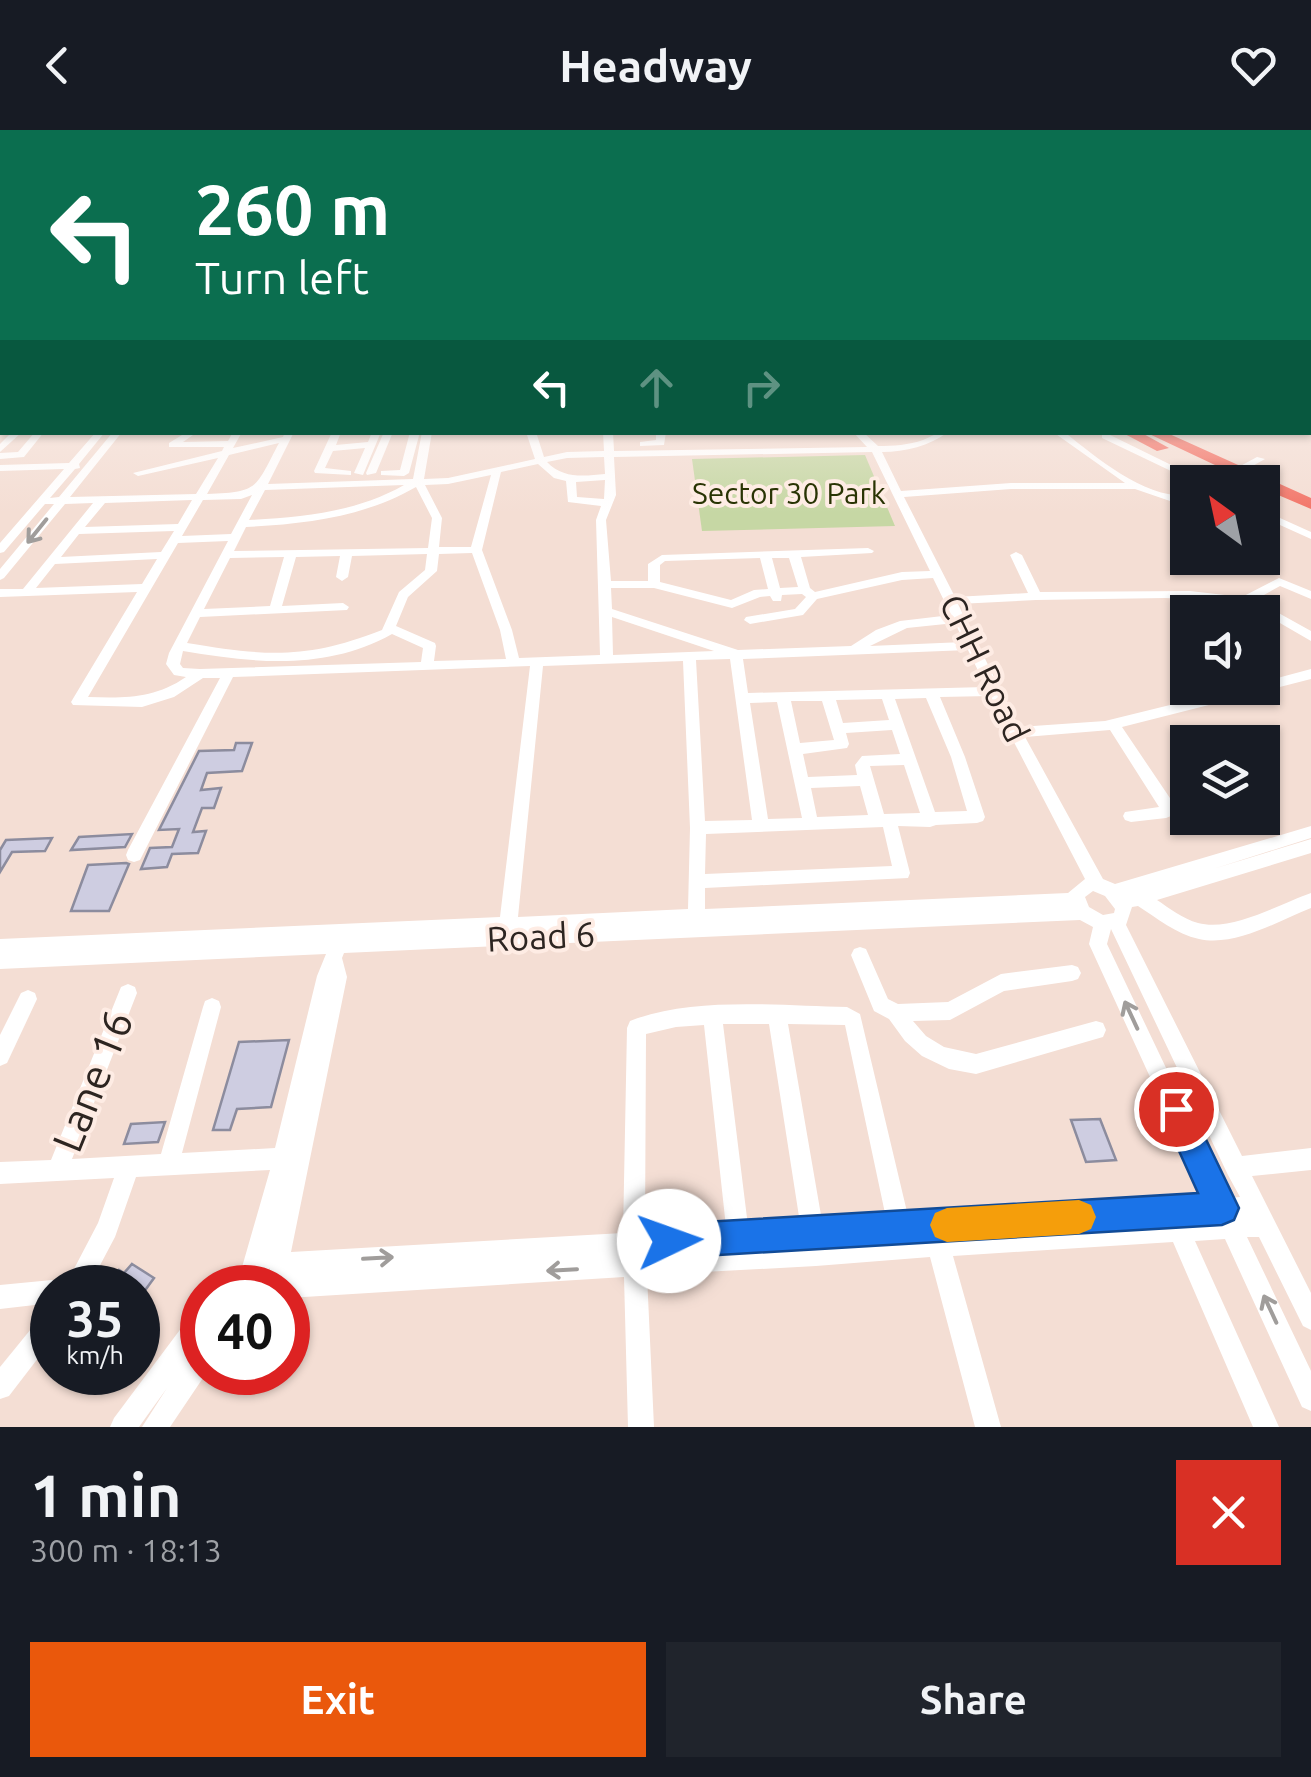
<!DOCTYPE html>
<html lang="en">
<head>
<meta charset="utf-8">
<style>
	body { margin:0; font-family:Ubuntu,sans-serif; background:#20242c; color:#f1f3f6; height:100vh; display:flex; flex-direction:column; font-size:38px; white-space:nowrap }
	* { box-sizing:border-box; margin:0 }
	p { font-size:32px; color:#9ea1a6 }
	.icon { flex:none; width:55px; height:55px; fill:none; stroke:currentColor; stroke-width:2; stroke-linecap:round; stroke-linejoin:round }
	.map { position:relative; height:1297px; overflow:hidden }
	.sheet { display:flex; flex-direction:column; background:#171b24; flex:1 }
	.sheet>* { flex:none }
	.hud { position:absolute; left:0px; top:0px; width:1312px; height:305px; box-shadow:0 2px 8px #0004; background:#0b6e4f; color:#fff; overflow:hidden }
	.needle { width:65px; rotate:327deg }
	.buttons { position:absolute; left:1170px; top:335px; display:grid; gap:20px }
	.buttons a { display:grid; place-items:center; width:110px; height:110px; border-radius:0px; background:#171b24; box-shadow:0 2px 8px #0004; font-size:50px }
	.speed { position:absolute; left:30px; top:1135px; display:flex; gap:20px; font-size:50px; font-weight:700; text-align:center }
	.speed>* { display:grid; place-content:center; width:130px; height:130px; border-radius:50%; background:#171b24; box-shadow:0 2px 8px #0004; line-height:1 }
	.speed small { font-size:25px; font-weight:400 }
	.speed .limit { border:15px solid #d22; background:#fff; color:#111 }
	.pin { position:absolute; display:grid; place-items:center; width:85px; height:85px; color:#fff; margin:-42px; border:5px solid #fff; border-radius:50%; box-shadow:0 2px 10px #0007 }
	.me { position:absolute; width:110px; margin:-55px; rotate:87deg; stroke-linejoin:round; filter:drop-shadow(0 0 8px #0008) }
	.turn { display:flex; align-items:center; gap:35px; height:210px; padding:0 30px; font-size:45px }
	.turn .icon { width:130px; height:130px; stroke-width:2.5 }
	.turn b { display:block; font-size:70px; line-height:85px }
	.lanes { display:flex; align-items:center; height:95px; padding:0 30px; background:#0003; justify-content:center; gap:50px; direction:ltr }
	.lanes .off { opacity:.35 }
	.round { display:grid; place-items:center; flex:none; width:105px; height:105px; border-radius:0px; background:#20242c }
	.summary { display:flex; align-items:center; justify-content:space-between; height:170px; padding:0 30px }
	h1 { font-size:60px; font-weight:700; line-height:75px }
	.cta { display:flex; gap:20px; margin-top:auto; padding:20px 30px }
	.cta a { flex:1; height:115px; border-radius:0px; background:#ea580c; color:#fff; font-size:40px; font-weight:700; line-height:115px; text-align:center }
	.cta a+a { background:#20242c; color:#f1f3f6 }
	header { display:flex; justify-content:space-between; align-items:center; height:130px; padding:0 30px; background:#171b24; font-size:45px; font-weight:700 }
	.map>svg:first-child { display:block }
	.green { fill:#c6d7a4 }
	.building { fill:#cecde1; stroke:#8c8c9e; stroke-width:2.5 }
	.lines { fill:none; stroke-linecap:round; stroke-linejoin:round }
	.minor { fill:#fff; fill-rule:evenodd }
	.highway { fill:#f27467; fill-rule:evenodd }
	.oneway { stroke:#a09d9b }
	.route { fill:#1a73e8; stroke:#114b97; stroke-width:2.5 }
	.slow { fill:#f59e0b }
	.labels { text-anchor:middle; dominant-baseline:central; stroke-width:8; stroke-linejoin:round; paint-order:stroke }
	.far-park-label { font-size:30px; fill:#293404; stroke:#feece4 }
	.street-label { font-size:35px; fill:#2d2521; stroke:#feece4 }
	.near-street-label { font-size:42px; fill:#2d2521; stroke:#feece4 }
</style>
</head>
<body>
<header><svg class="icon" aria-label="back" viewBox="0 0 24 24"><path d="M15 5l-7 7 7 7"/></svg>Headway<svg class="icon" aria-label="heart" viewBox="0 0 24 24"><path d="M12 20l-8-8c-3-5 5-10 8-4 3-6 11-1 8 4z"/></svg></header>
<div class="map">
<svg width="1311" height="1297" viewBox="0 0 1311 1297">
	<rect width="100%" height="100%" fill="#f4ded4"/>
	<path class="green" d="M865 325 895 396 702 401 692 329Z"/>
	<g class="building">
		<path d="M236 613H252L242 641 207 643 201 660 221 658 214 678H202L193 702 206 701 198 723 172 724 167 737 141 739 150 718 172 717 179 699 159 700 199 621 234 620Z"/>
		<path d="M132 704 125 717 71 720 79 707Z"/>
		<path d="M52 708 45 721 12 722 0 742V720L6 710Z"/>
		<path d="M126 733 129 734 109 781H71L88 735Z"/>
		<path d="M289 910 271 977 237 979 230 1000H213L239 912Z"/>
		<path d="M1100 989 1116 1030 1086 1032 1071 990Z"/>
		<path d="M165 992 158 1012 124 1014 131 994Z"/>
		<path d="M132 1134 154 1148 138 1170V1158H105L119 1140 124 1143Z"/>
	</g>
	<g class="lines">
		<g class="minor">
			<rect x="0" y="214" width="2" height="6"/>
			<path d="M0 246 2 247V251L0 252Z"/>
			<rect x="0" y="267" width="2" height="6"/>
			<path d="M2 292V300L0 301V293Z"/>
			<path d="M1310 297H1311V303L1309 302Z"/>
			<path d="M12 302H22L0 322V314Z"/>
			<path d="M35 302H44L24 327 0 329V323L18 322Z"/>
			<path d="M96 302H105L79 334 80 338 75 339 50 368 59 367 113 302H122L70 367 196 364 218 328 138 346 133 343 222 321 224 317H169V313L187 302 193 305 183 312 228 311 233 302H242L233 318 283 307 285 302H294L268 354 413 349 422 302H432L424 349 448 348 535 329 526 302H536L544 327 567 322 604 321 603 302H613L614 321 867 317 853 302H863L878 316C893 316 909 315 923 310 933 306 937 302 948 302 929 316 906 322 882 322L901 361 1011 353H1125L1053 302H1064C1099 329 1142 367 1188 366V372L1170 371 1135 359H1011L904 367 955 467 1028 463 1010 425 1016 422 1022 425 1040 462 1190 461 1242 467 1279 448 1311 461V469L1280 456 1255 470 1311 501V511L1254 478 1216 470 1165 468 1036 470 958 474 999 557 1005 561 1003 564 1019 597 1105 591 1239 558H1262V552L1311 539V549L1122 597 1176 677 1171 686 1166 688 1131 692 1125 690 1123 686 1125 682 1159 677 1110 600 1025 607 1103 749 1115 754 1311 696V708L1213 739 1311 709V723L1157 770C1169 778 1183 789 1198 793 1232 802 1279 774 1311 763V778C1278 791 1236 817 1199 809 1176 804 1157 788 1138 776L1132 777 1126 795 1242 1026 1311 1018V1040L1252 1046 1311 1163V1200L1303 1196 1259 1107H1247L1311 1241V1281L1302 1277 1225 1109 1195 1111 1279 1297H1253L1173 1112 953 1126 1001 1297H975L930 1127 816 1136 647 1145 654 1297H628L624 1147 288 1168V1158H263L270 1138 263 1143 260 1158H236L270 1040 136 1047 115 1107 88 1158H64L98 1093 114 1048 0 1054V1032L51 1030 121 857 128 854 135 857 137 863 72 1029 161 1024 203 877 205 871 212 868 219 871 221 877 182 1023 275 1018 317 846 326 824 0 839V809L500 787 530 536 233 547 140 730 134 732 128 730 126 725 128 720 220 548H203L174 567 142 577 73 575 71 572 137 462 0 467V459H23L93 373 65 374 4 448 0 450V439L54 374H45L4 422 0 423V413L64 339 0 341V335L69 333ZM279 313C255 358 260 362 207 364L229 325ZM872 322 930 441 902 442 815 462 810 458 801 427 872 423 874 421 868 418 662 425 648 434V451H611L606 390 616 365 614 327ZM604 327 605 344C584 346 563 349 547 332L567 328ZM538 334 554 348 566 351 568 372 601 376 596 390 600 525 519 528 512 500 482 420 501 342ZM491 345 471 417H439L442 388 425 355 448 354ZM605 350 604 369 577 367 576 352ZM404 355C357 382 303 387 249 390L265 360ZM416 357 432 388 428 418 234 421 246 397C305 394 364 387 416 357ZM252 365 231 404 182 406 203 370 241 369ZM192 370 178 394 85 397 105 373ZM174 401 161 422 61 427 79 404ZM228 411 169 523 166 534 174 545 186 547C154 569 125 568 88 567L178 413ZM472 423 500 500 506 529 434 531 436 516 435 513 396 496 408 467 437 441 439 424ZM427 424 425 440 399 462 382 500C305 530 266 526 187 513L200 487 347 480 349 477 343 473 282 476 296 427 340 426 336 447 342 451 348 447 352 426ZM284 427 270 476 204 479 230 428ZM760 428 768 459 754 460 731 470 660 452V435L665 431ZM772 428H789L798 457 780 458ZM157 429 142 454 36 458 55 434ZM933 448 951 485 900 491 876 500 851 516 738 520 612 479 611 458H654L732 478 760 467 770 466 773 471H781L782 465 802 464 806 467 795 479 746 487 744 490 750 494 803 485 817 469 902 450ZM612 487 714 521 613 525ZM955 493 964 512 870 516 907 498ZM392 504 423 518 421 532 200 539 183 538 180 534 183 521C254 533 326 541 392 504ZM968 520 986 557 748 563 743 529ZM730 529 752 690 705 691 696 530ZM683 531 690 698 688 779 518 787 543 536ZM990 566 1085 749 1068 763 705 779V758L908 748 910 743 898 696 930 697 936 695 977 693 983 691 985 687 965 627 940 567ZM926 568 951 627 967 681 935 682 895 569ZM882 569 889 590 843 593 836 570ZM791 571H822L834 610 800 613ZM777 572 802 688 768 689 750 573ZM892 600 900 624 862 626 855 635 857 645 808 647 803 624 847 618 849 614 846 603ZM904 635 920 683 884 684 870 636ZM860 656 868 685 817 687 811 658ZM883 697 892 736 705 744 706 704ZM1093 761 1105 766 1115 779 1114 783 1103 785 1089 777 1085 767ZM1080 790 1093 797 1089 814 1206 1069 908 1086 860 884 847 877C779 876 694 866 630 891L627 898 623 1103 291 1122 347 847 342 828 344 823ZM1111 799 1228 1045 1240 1067 1228 1068 1107 814ZM723 894H769L800 1093 748 1096ZM788 894 845 895 886 1088 822 1091ZM704 895 726 1097 645 1101 646 904 676 897Z"/>
			<path d="M332 302H341L336 315 368 312 372 302H381L363 345 354 343 365 318 333 321 325 338 351 341V345L315 343 314 341Z"/>
			<path d="M384 302H393L376 343 367 345 366 343Z"/>
			<path d="M410 302H420L409 343 404 346 381 345V341L400 340Z"/>
			<path d="M656 302H666L664 315 640 316V312L656 310Z"/>
			<path d="M1102 304H1108L1206 352H1194L1102 308Z"/>
			<path d="M1257 327 1265 329 1242 342 1233 340Z"/>
			<path d="M1262 380 1311 402V409L1262 387Z"/>
			<path d="M860 817 866 819 888 869 898 874 948 872 1001 844 1072 835 1078 837 1081 843 1078 849 1072 851 1004 861 950 890 913 891 926 906 944 917 976 924 1096 891 1103 893 1106 900 1103 907 1096 909 976 944 949 939 922 926 905 911 889 889 874 881 851 825 854 819Z"/>
			<path d="M28 860 35 863 37 869 7 933 0 936V905L21 863Z"/>
			<path d="M52 1150 60 1154 62 1158H52V1173L0 1179V1155Z"/>
			<path d="M202 1177V1208L195 1219 202 1216V1242H207L170 1297H142L167 1258 139 1297H110L114 1288 194 1181Z"/>
			<path d="M52 1179V1210L9 1266 0 1269V1237L44 1183Z"/>
		</g>
		<g class="highway">
			<path d="M1121 302H1140L1169 318 1157 321Z"/>
			<path d="M1145 302H1165L1311 368V379L1262 358V352H1251Z"/>
		</g>
	</g>
	<defs><path id="oneway-shaft" d="M-6 0H5M1.5-3L5.5 0L1.5 3" fill="none" stroke-width="1.6" stroke-linecap="round" stroke-linejoin="round" transform="scale(2.5)"/></defs>
	<g class="oneway">
		<use href="#oneway-shaft" transform="translate(37 401) rotate(129)"/>
		<use href="#oneway-shaft" transform="translate(1131 885) rotate(-115)"/>
		<use href="#oneway-shaft" transform="translate(378 1128) rotate(-3)"/>
		<use href="#oneway-shaft" transform="translate(562 1140) rotate(177)"/>
		<use href="#oneway-shaft" transform="translate(1270 1179) rotate(-115)"/>
	</g>
	<linearGradient id="sky" x2="0" y2="1"><stop stop-color="#87b4e9"/><stop offset="0.52" stop-color="#faf0ec"/><stop offset="1" stop-color="#faf0ec" stop-opacity="0"/></linearGradient>
	<rect width="1311" height="383" fill="url(#sky)"/>
	<path class="route" d="M1176 964 1186 968 1239 1078 1234 1090 1222 1095 669 1128 657 1123 652 1111 657 1099 669 1094 1198 1063 1160 979 1165 968Z"/>
	<path class="slow" d="M1079 1070 1091 1075 1096 1087 1091 1099 1079 1104 947 1112 935 1107 930 1095 935 1083 947 1078Z"/>
	<g class="labels">
		<g class="far-park-label">
			<text x="789" y="363">Sector 30 Park</text>
		</g>
		<g class="street-label">
			<text transform="translate(985 538) rotate(64)">CHH Road</text>
			<text transform="translate(541 806) rotate(-3)">Road 6</text>
		</g>
		<g class="near-street-label">
			<text transform="translate(92 951) rotate(-68)">Lane 16</text>
		</g>
	</g>
</svg>
<div class="buttons">
<a><svg class="needle" viewBox="-14 -14 28 28"><path d="M0-13l5 13h-10z" fill="#e53935"/><path d="M0 13l5-13h-10z" fill="#9ea1a6"/></svg></a>
<a><svg class="icon" aria-label="sound" viewBox="0 0 24 24"><path d="M4 9h4l5-4v14l-5-4H4zM17 9q2 3 0 6"/></svg></a>
<a><svg class="icon" aria-label="layers" viewBox="0 0 24 24"><path d="M12 4l9 5-9 5-9-5zM3 14l9 5 9-5"/></svg></a>
</div>
<div class="speed"><div>35<small>km/h</small></div><div class="limit">40</div></div>
<div class="pin" style="left:1176px;top:979px;background:#d93025"><svg class="icon" aria-label="arrive" viewBox="0 0 24 24"><path d="M6 21V4h12l-3 4 3 4H6"/></svg></div>
<svg class="me" style="left:669px;top:1111px" viewBox="-20 -20 40 40"><circle r="19" fill="#fff"/><path d="M0-13L10 11 0 6-10 11z" fill="#1a73e8"/></svg>
<div class="hud">
<div class="turn"><svg class="icon" aria-label="left" viewBox="0 0 24 24"><path d="M17 20v-9H6M10 6l-5 5 5 5"/></svg><div><b>260 m</b>Turn left</div></div>
<div class="lanes"><svg class="icon" aria-label="left" viewBox="0 0 24 24"><path d="M17 20v-9H6M10 6l-5 5 5 5"/></svg><svg class="icon off" aria-label="ahead" viewBox="0 0 24 24"><path d="M12 20V5M6 11l6-6 6 6"/></svg><svg class="icon off" aria-label="right" viewBox="0 0 24 24"><path d="M7 20v-9h11M14 6l5 5-5 5"/></svg></div>
</div>
</div>
<section class="sheet">
<div class="summary"><div><h1>1 min</h1><p>300 m · 18:13</p></div><a class="round" style="background:#d93025;color:#fff"><svg class="icon" aria-label="close" viewBox="0 0 24 24"><path d="M6 6l12 12M18 6L6 18"/></svg></a></div>
<div class="cta"><a>Exit</a><a>Share</a></div>
</section>
</body>
</html>
